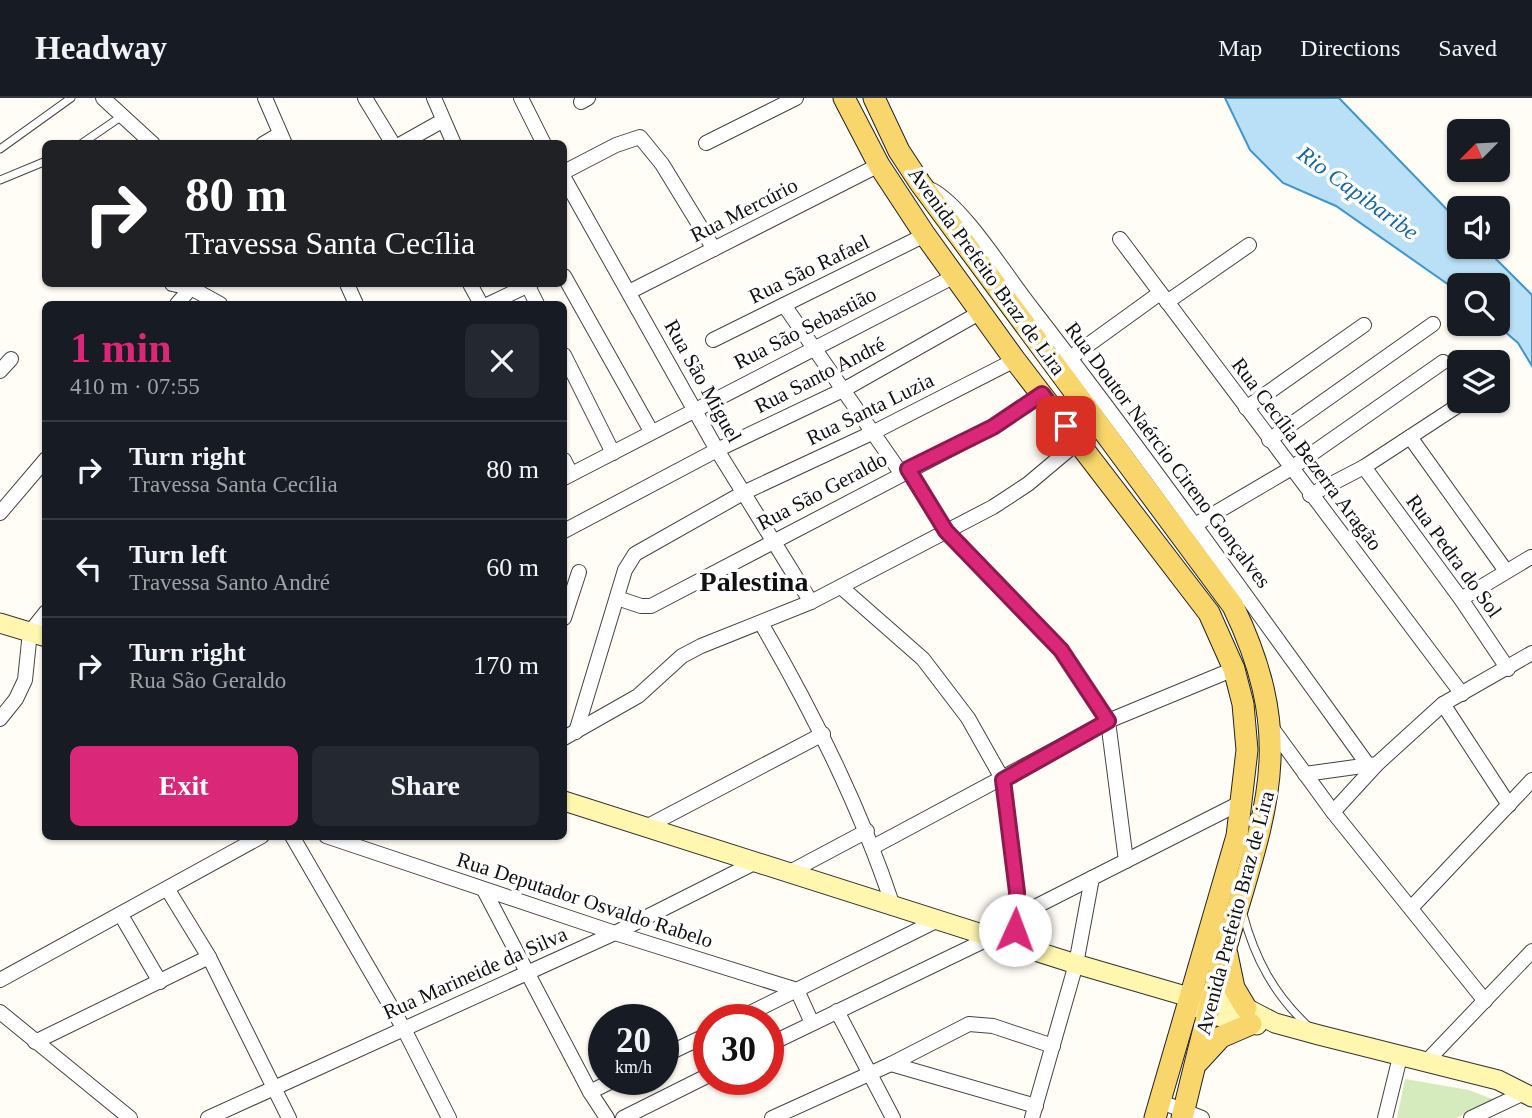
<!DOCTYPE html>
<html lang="en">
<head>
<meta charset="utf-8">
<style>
	body { margin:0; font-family:"Times New Roman",serif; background:#242831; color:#f1f3f6; height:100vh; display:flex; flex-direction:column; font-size:26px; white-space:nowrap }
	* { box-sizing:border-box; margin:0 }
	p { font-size:23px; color:#9ea1a6 }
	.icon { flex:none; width:38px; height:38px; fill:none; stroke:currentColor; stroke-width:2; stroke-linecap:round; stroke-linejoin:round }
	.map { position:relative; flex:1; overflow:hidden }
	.sheet { position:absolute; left:42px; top:203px; width:525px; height:539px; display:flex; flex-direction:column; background:#171b24; border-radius:10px; box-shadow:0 2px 5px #0004 }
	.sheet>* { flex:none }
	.top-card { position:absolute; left:42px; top:42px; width:525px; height:147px; border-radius:10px; box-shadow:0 2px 5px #0004; background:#202124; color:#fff; overflow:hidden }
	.needle { width:46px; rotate:246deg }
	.fabs { position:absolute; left:1447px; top:21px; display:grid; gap:14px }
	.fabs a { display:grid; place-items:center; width:63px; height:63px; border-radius:10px; background:#171b24; box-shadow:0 2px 5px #0004; font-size:35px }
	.speed { position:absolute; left:588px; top:906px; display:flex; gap:14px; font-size:35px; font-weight:700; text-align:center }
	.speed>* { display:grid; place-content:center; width:91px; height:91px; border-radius:50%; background:#171b24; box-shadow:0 2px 5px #0004; line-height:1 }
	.speed small { font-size:18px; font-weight:400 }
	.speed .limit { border:10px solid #d22; background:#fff; color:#111 }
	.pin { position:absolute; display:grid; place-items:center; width:60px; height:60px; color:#fff; margin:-30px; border-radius:14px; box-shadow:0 4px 10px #0006 }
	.me { position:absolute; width:77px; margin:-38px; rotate:2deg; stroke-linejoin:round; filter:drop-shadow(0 0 5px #0008) }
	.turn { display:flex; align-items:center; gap:24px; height:147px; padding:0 28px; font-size:32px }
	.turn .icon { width:91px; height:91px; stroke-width:2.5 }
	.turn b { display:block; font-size:49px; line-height:60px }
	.round { display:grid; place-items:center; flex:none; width:74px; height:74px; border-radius:10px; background:#242831 }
	.overview { display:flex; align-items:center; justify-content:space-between; height:119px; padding:0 28px }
	h1 { font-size:42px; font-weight:700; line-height:52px; color:#db2777 }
	.primary-button { display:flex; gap:14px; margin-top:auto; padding:14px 28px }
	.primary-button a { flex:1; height:80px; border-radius:10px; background:#db2777; color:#fff; font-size:28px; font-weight:700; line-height:80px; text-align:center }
	.primary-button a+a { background:#242831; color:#f1f3f6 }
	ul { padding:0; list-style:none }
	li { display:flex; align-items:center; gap:21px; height:98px; padding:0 28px; border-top:2px solid #363941 }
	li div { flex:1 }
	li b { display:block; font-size:26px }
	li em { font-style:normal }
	header { display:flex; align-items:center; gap:42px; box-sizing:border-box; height:98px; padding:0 35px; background:#171b24; border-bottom:2px solid #363941 }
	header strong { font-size:33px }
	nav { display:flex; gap:38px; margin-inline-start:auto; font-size:24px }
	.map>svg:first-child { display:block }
	.green { fill:#d5ebbd }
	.water { fill:#b9e0f7; stroke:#3f96cf; stroke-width:2 }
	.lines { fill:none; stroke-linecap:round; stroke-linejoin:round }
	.lane-casing { stroke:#444; stroke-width:9 }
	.street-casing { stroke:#444; stroke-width:16 }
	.secondary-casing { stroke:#333; stroke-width:21 }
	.primary-casing { stroke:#222; stroke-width:23 }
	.lane { stroke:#fff; stroke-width:7 }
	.street { stroke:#fff; stroke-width:14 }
	.secondary { stroke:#fff6b0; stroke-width:19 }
	.primary { stroke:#f9d66b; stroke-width:21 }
	.route-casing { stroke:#8e194d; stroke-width:18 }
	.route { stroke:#db2777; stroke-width:12 }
	.labels { text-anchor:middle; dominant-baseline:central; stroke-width:7; stroke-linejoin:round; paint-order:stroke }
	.street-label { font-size:21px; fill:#111; stroke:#fff }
	.water-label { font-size:23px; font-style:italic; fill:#1768a6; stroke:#fff }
	.district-label { font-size:28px; font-weight:bold; fill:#111; stroke:#fff }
</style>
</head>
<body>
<header>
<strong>Headway</strong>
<nav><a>Map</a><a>Directions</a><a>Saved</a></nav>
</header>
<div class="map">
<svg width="1532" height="1020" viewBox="0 0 1532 1020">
	<rect width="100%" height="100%" fill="#fffdf5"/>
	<path class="green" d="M1405 981 1469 992 1495 1002 1456 1020H1397Z"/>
	<path class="water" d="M1225 0H1339L1459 124 1460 149H1484L1532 197V268L1518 245 1496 226 1498 187H1460L1459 194 1336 108 1283 85 1250 52Z"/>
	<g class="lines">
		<g class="lane-casing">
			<g id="lane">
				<path d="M81 46 122 18"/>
				<path d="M0 51 71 0"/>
				<path d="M0 82 46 63"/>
				<path d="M1243 816C1255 861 1274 896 1308 928"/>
			</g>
		</g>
		<g class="street-casing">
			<g id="street">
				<path d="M103 0 153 46"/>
				<path d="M265 0 285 46"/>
				<path d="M365 0 393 46"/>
				<path d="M434 0 454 46"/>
				<path d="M521 0 544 46"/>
				<path d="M581 4 588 0"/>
				<path d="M706 45 796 0"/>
				<path d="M263 46 280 36"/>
				<path d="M401 46 442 23"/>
				<path d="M564 74 616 47 640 39 662 66 714 151"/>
				<path d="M564 80 717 352 811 504"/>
				<path d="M932 92C964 109 1007 179 1031 209 1147 359 1257 513 1368 667"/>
				<path d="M1120 141 1462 596"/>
				<path d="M564 178 651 333"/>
				<path d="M172 186 191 190 220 206"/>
				<path d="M347 186 356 206"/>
				<path d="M470 186 481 206"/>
				<path d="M527 186 537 206"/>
				<path d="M629 194 879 67"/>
				<path d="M1167 204 1249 147"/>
				<path d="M177 206 191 190"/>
				<path d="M489 206 531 186"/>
				<path d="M784 207 901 375"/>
				<path d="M713 242 925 137"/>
				<path d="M564 257 613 355"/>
				<path d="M1070 260 1160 195"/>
				<path d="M0 273 11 261"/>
				<path d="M1246 310 1364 227"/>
				<path d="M1410 339 1506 473"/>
				<path d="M1269 342 1433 226"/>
				<path d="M564 362 571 376"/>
				<path d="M1364 369 1461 501 1508 571"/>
				<path d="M908 371 946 433 1061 552 1108 623 1126 763"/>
				<path d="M564 380 955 178"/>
				<path d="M1310 397 1364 369 1465 303"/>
				<path d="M0 415 46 361"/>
				<path d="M1188 431 1290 371 1443 264"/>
				<path d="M564 433 717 352 845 291 981 214"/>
				<path d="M841 489 923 561 968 620 1003 682 1017 794 1014 846"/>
				<path d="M617 500 641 508H651L993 329 1042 296"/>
				<path d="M1461 501 1531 459"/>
				<path d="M564 520 579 474"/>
				<path d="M761 525C814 616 860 708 893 808"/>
				<path d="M1443 606 1509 707"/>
				<path d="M0 621 16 601 25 582 30 534 46 514"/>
				<path d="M1271 629 1333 714 1485 903"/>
				<path d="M576 634 625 472 635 456 743 395 874 334 1015 262"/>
				<path d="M564 640 638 598 682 558 701 548 811 504 993 409 1028 386 1078 344"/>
				<path d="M1305 676 1377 666 1443 606 1532 555"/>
				<path d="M1333 714 1377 666"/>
				<path d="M646 729 823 636"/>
				<path d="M292 738 404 931 449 1020"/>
				<path d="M326 738 615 835 797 892 812 925"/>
				<path d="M873 749 1108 623 1234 571"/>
				<path d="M788 775 867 733"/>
				<path d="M168 792 209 859 289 1020"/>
				<path d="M484 792 590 994 607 1020"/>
				<path d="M1411 810 1532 682"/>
				<path d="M121 817 160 884"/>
				<path d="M0 882 262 738"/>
				<path d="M837 913 893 1020"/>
				<path d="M0 914 130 1020"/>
				<path d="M736 922 938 822"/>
				<path d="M35 944 209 859"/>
				<path d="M768 947 992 839 1017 818 1242 704"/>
				<path d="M663 958 709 936"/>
				<path d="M1425 965 1532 853"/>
				<path d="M891 966 1036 1008"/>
				<path d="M590 994 614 982"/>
				<path d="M1159 1003 1202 1020"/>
				<path d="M208 1020 615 835 756 764"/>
				<path d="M623 1020 709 977"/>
				<path d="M772 1020 891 966 969 926 993 928 1053 948"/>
				<path d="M1032 1020 1076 866 1092 780"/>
				<path d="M1385 1020 1400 959"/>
				<path d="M1471 1020 1526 994"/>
			</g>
		</g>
		<g class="secondary-casing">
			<g id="secondary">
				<path d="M0 525 46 539"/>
				<path d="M564 703 1076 866 1189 899 1211 900 1246 910 1275 925 1319 937 1498 982 1532 999"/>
				<path d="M1196 908 1208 916 1257 927"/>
			</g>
		</g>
		<g class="primary-casing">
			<g id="primary">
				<path d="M844 0 879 67 925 137 1015 262 1209 515 1234 571 1243 606 1247 652 1237 738 1155 1020"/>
				<path d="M874 0 899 53 920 85 1233 508C1298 643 1266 712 1227 846 1210 903 1196 962 1182 1020"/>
				<path d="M1227 856 1234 890 1246 910"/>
				<path d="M1198 964 1221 939 1251 926"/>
			</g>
		</g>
		<use href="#lane" class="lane"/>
		<use href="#street" class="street"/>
		<use href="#secondary" class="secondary"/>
		<use href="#primary" class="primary"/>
	</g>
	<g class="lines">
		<g class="route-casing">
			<path id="route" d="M1015 832 1017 794 1003 682 1108 623 1061 552 946 433 908 371 993 329 1042 296 1066 328"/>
		</g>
		<use href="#route" class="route"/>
	</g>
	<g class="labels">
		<g class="street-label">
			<text transform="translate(744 112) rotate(-27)">Rua Mercúrio</text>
			<text transform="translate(809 171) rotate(-26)">Rua São Rafael</text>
			<text transform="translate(987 173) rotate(54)">Avenida Prefeito Braz de Lira</text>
			<text transform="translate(805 230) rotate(-27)">Rua São Sebastião</text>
			<text transform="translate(820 277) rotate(-27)">Rua Santo André</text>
			<text transform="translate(703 283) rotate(61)">Rua São Miguel</text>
			<text transform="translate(870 311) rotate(-26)">Rua Santa Luzia</text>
			<text transform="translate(1307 356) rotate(53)">Rua Cecília Bezerra Aragão</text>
			<text transform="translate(1168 357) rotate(53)">Rua Doutor Naércio Cireno Gonçalves</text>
			<text transform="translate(822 393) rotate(-28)">Rua São Geraldo</text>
			<text transform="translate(1454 458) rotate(54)">Rua Pedra do Sol</text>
			<text transform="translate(585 802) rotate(18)">Rua Deputador Osvaldo Rabelo</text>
			<text transform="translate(1235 815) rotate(-75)">Avenida Prefeito Braz de Lira</text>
			<text transform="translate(475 875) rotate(-24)">Rua Marineide da Silva</text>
		</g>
		<g class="water-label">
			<text transform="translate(1358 95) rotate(36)">Rio Capibaribe</text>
		</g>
		<g class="district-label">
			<text x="754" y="483">Palestina</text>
		</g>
	</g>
</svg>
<div class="fabs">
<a><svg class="needle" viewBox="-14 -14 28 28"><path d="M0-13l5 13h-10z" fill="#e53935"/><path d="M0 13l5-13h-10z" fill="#9ea1a6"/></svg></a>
<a><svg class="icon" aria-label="sound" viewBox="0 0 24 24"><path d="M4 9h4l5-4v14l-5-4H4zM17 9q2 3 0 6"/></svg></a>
<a><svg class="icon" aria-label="search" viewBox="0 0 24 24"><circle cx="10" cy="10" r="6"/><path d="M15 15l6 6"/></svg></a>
<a><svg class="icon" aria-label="layers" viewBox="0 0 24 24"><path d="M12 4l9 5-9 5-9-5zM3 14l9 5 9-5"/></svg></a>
</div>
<div class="speed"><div>20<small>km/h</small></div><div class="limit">30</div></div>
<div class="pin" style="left:1066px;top:328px;background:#d93025"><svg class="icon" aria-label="arrive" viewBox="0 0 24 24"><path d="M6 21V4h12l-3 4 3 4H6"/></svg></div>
<svg class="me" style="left:1015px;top:832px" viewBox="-20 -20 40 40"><circle r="19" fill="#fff"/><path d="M0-13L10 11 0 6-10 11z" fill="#db2777"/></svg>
<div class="top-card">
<div class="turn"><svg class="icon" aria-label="right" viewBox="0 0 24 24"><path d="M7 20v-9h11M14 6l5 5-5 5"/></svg><div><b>80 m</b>Travessa Santa Cecília</div></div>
</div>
<section class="sheet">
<div class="overview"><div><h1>1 min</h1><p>410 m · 07:55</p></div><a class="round"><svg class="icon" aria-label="close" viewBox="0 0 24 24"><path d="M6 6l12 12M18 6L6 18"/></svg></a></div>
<ul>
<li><svg class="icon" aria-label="right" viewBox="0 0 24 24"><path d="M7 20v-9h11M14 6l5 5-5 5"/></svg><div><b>Turn right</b><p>Travessa Santa Cecília</p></div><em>80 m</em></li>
<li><svg class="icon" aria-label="left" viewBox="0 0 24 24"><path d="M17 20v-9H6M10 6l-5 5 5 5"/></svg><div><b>Turn left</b><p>Travessa Santo André</p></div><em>60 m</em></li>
<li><svg class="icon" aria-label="right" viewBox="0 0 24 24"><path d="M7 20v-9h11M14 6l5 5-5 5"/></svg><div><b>Turn right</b><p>Rua São Geraldo</p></div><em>170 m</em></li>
</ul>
<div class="primary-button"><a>Exit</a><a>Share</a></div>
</section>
</div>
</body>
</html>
